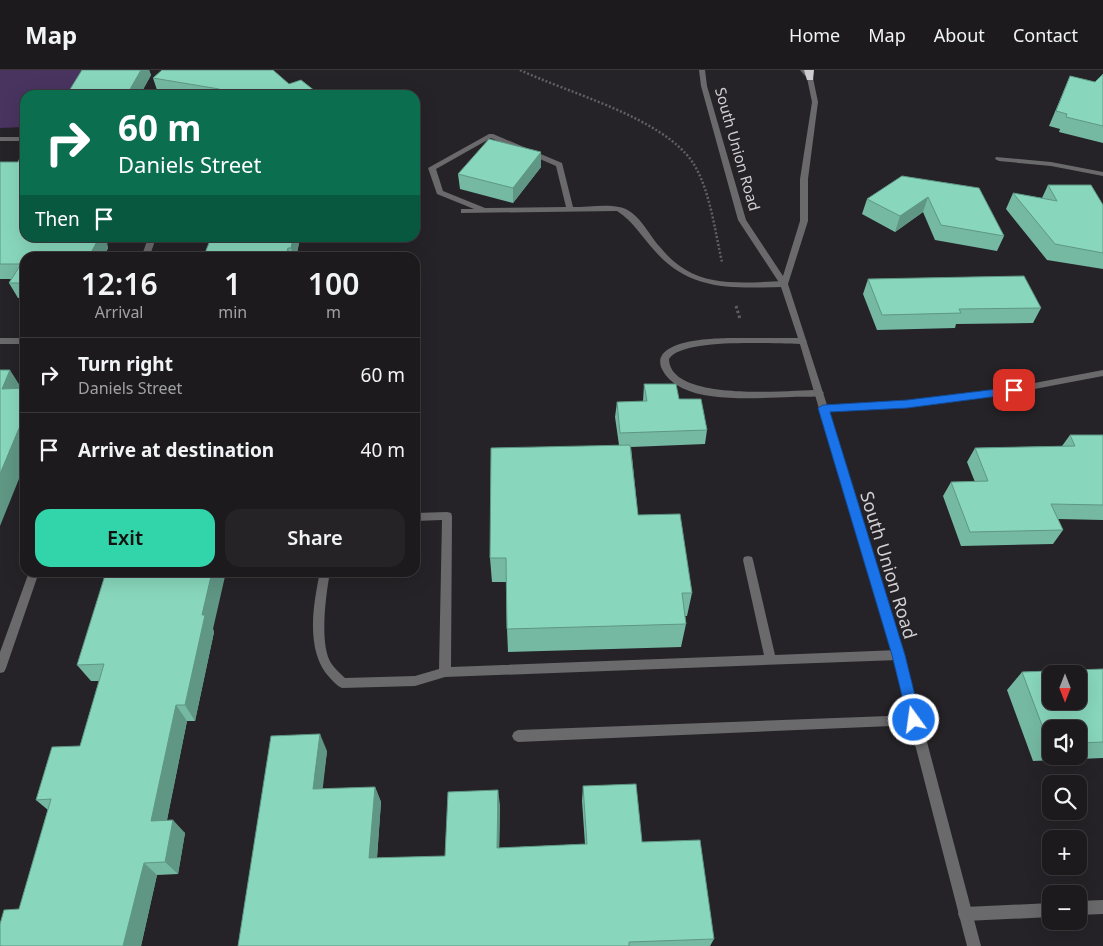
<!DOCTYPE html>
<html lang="en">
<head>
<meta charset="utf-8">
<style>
	body { margin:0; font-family:"Noto Sans",sans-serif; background:#252326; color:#f1f3f6; height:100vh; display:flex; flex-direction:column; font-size:19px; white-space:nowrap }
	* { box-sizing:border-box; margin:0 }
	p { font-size:16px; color:#a0a1a4 }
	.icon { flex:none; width:28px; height:28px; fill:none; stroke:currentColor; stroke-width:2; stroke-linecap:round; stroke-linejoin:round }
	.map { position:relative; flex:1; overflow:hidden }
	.drawer { position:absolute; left:20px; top:182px; width:400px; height:325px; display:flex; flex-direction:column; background:#1c1a1d; border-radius:15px; box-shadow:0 5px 20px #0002,0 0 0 1px #3a383b }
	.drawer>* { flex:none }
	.guide { position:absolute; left:20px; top:20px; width:400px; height:152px; border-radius:15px; box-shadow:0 5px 20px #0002,0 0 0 1px #3a383b; background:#0b6e4f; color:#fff; overflow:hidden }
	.needle { width:32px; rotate:180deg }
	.controls { position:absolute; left:1042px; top:595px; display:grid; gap:10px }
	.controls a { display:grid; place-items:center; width:45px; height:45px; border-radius:10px; background:#1c1a1d; box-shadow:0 5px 20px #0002,0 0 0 1px #3a383b; font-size:25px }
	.pin { position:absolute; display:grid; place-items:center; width:42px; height:42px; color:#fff; margin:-21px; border-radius:10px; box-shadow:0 2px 8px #0006 }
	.me { position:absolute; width:55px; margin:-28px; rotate:346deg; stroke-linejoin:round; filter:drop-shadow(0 0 4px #0008) }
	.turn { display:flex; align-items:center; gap:18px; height:105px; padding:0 15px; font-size:22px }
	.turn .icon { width:65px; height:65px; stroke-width:2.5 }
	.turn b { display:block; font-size:35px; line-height:42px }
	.then { display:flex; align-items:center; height:48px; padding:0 15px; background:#0003; gap:10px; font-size:19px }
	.eta { display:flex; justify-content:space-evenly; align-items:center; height:85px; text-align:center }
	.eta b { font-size:30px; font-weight:600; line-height:35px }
	.button { display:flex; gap:10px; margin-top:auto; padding:10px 15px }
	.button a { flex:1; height:58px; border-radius:15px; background:#32d4a9; color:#111; font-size:20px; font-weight:600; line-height:58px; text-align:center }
	.button a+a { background:#252326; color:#f1f3f6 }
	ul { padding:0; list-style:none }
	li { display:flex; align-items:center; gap:15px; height:75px; padding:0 15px; border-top:1px solid #3a383b }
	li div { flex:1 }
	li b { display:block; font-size:19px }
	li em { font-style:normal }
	header { display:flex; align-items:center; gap:30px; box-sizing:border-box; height:70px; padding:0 25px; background:#1c1a1d; border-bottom:1px solid #3a383b }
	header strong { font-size:24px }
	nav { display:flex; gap:28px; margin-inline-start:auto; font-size:18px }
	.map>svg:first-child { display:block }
	.green { fill:#493460 }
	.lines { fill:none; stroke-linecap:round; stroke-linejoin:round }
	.path-far1 { stroke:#615f62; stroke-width:2.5; stroke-dasharray:2 2; stroke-linecap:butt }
	.path { stroke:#615f62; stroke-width:3; stroke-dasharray:2.5 2.5; stroke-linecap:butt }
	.service { fill:#6a696b; fill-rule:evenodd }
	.minor { fill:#6a696b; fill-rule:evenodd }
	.tertiary { fill:#6a696b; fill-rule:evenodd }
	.motorway { fill:#cdcad0; fill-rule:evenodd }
	.wall { fill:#75b9a2; fill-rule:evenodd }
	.shaded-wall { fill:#5f9684 }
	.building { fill:#88d7bc; stroke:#5f9684; fill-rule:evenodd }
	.route { fill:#1a73e8; stroke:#114b97 }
	.labels { text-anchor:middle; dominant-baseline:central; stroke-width:5; stroke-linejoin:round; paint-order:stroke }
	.far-street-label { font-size:15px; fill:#d2d0d3; stroke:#252327 }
	.street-label { font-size:18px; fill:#d2d0d3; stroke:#252327 }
</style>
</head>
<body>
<header>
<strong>Map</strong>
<nav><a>Home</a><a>Map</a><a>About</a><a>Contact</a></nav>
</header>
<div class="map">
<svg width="1103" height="876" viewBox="0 0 1103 876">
	<rect width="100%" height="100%" fill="#252327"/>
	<path class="green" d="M0 0H107L84 25H25V57L0 58Z"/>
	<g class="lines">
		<path class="path-far1" d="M520 0C568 23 664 48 693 93 710 119 715 162 722 192"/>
		<path class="path" d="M736 236 740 249"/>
		<g class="service">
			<path d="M489 64H493L562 93 573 137C587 137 606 134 619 137 638 140 648 164 660 177 667 186 676 194 686 200 714 217 752 212 784 211L788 214 784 217C733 218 690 222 654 180 641 166 634 152 617 141L461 143V139H474L437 124 428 98ZM491 68 556 96 566 137 485 138 443 121 436 99Z"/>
			<path d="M737 268H803L807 271 803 274C778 274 682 267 669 289 670 333 790 320 819 320L822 321 824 323 822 325C813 328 802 326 792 327 761 328 710 332 682 318 674 314 665 307 661 297 652 268 721 268 737 268Z"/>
			<path d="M447 442 451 443 452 446 451 597 764 585 743 490 744 487 748 486 752 487 753 490 775 585 898 580 902 581 904 585 902 589 898 590 445 607 415 616 342 618C337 616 334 612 330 608 305 582 313 535 320 502H330C326 524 319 574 331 593 335 599 340 603 345 608L415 606 439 599 442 450 415 451V443Z"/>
			<path d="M915 645 919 646 921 650 919 654 915 655 518 672 514 670 512 666 514 662 518 660Z"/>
		</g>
		<g class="minor">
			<rect x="0" y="67" width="25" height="4"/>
			<path d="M996 87 1051 92 1103 102V106L1051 96 999 91 995 89Z"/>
			<path d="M148 168H156L149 188H141Z"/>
			<rect x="0" y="268" width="25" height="6"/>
			<path d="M29 502H39L6 598 4 602 0 603V582Z"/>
			<path d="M1103 830V844L1079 845V831Z"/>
			<path d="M1051 833V847L965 851 960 849 958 844 960 839 965 837Z"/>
		</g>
		<path class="tertiary" d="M699 0H705L707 16 746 150 783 206 800 151V109L812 32 807 8 800 0H806L813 8 818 32 808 109V151L788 214 827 335 907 331 997 320 1103 300V306L997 326 907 337 829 341 904 585 981 876H967L892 585 799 271 780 214 738 150 701 16Z"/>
		<path class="motorway" d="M804 0H814L813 10H807Z"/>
	</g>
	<g class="wall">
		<path d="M82 0H149L151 5 140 25H71L69 21Z"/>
		<path d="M1103 4V73L1059 62 1060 59 1049 56 1070 6 1095 12Z"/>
		<path d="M153 8 289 14 320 25H171L158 23Z"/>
		<path d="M541 82V97L513 133 460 119 458 104Z"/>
		<path d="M0 92 25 168H110L107 174 108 178 103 188H25V228H18L9 213 11 209H0Z"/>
		<path d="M902 106 1004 166 997 181 935 170 923 142 895 162 862 144 867 129Z"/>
		<path d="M1048 115 1103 135V199L1047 190 1006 139 1013 123 1042 128Z"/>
		<path d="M211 168H300L296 188H203Z"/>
		<path d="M868 209 1041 238 1033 253 956 254 955 258 877 260 863 224Z"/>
		<path d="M644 314 679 329 707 360 705 374 631 377 638 445 692 523 687 546H685L686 554 681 577 508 582 507 559 506 512H492L490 488 619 375 615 347 617 332H643Z"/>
		<path d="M1070 365H1103V450L1058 449 1063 460 1053 474 961 476 943 426 951 412H975L967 392 975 378 1062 376Z"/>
		<path d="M213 559 214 562 195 651H187L167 750 185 763 178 804 157 805 141 876H0L19 839 48 740 36 730 80 676 99 611H91L77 595Z"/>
		<path d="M1103 599V688L1033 691 1007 620 1022 602ZM1051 659H1079V686H1051Z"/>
		<path d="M327 681 322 719 375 717 381 732 377 788 445 786 500 735 499 778 585 774 582 731 583 716 642 772 714 869 710 876H238Z"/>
	</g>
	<g class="shaded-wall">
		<path d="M141 0H149L151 5 140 25H131L129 21Z"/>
		<path d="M541 82V97L513 133V118Z"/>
		<path d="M928 127 923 142 895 162 900 146Z"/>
		<path d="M99 168H110L107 174 108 178 103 188H88Z"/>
		<path d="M293 168H300L296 188H293L291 178Z"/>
		<path d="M288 178 291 188H285Z"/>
		<path d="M10 300 22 319H2Z"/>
		<path d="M25 344V394L0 456V404Z"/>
		<path d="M212 502H226L213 559 214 562 195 651 185 635 202 545Z"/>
		<path d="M176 635 187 651 164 764 151 751Z"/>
		<path d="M320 664 327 681 321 734 313 719Z"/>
		<path d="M375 717 381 732 376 801 369 788Z"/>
		<path d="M498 720 500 735 499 792 497 778Z"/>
		<path d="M173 750 185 763 178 804 165 792Z"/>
		<path d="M144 793 157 805 141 876H123Z"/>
	</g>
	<g class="building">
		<path d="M82 0H141L129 21H69Z"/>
		<path d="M162 0H273L289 14 301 10 320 25H226L219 19 153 8Z"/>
		<path d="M1103 4V56L1066 47 1067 44 1056 41 1070 6 1095 12Z"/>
		<path d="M489 69 541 82 513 118 458 104Z"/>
		<path d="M22 84H25V168H99L88 188H25V213H9L21 194H0V92H18Z"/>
		<path d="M902 106 979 118 1004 166 941 155 928 127 900 146 867 129Z"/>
		<path d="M1048 115H1091L1103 135V183L1055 174 1013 123 1057 131Z"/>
		<path d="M211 168H293L291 178H288L285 188H203Z"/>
		<path d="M1024 206 1041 238 959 239 961 243 882 245 868 209Z"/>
		<path d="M0 300H10L2 319 25 318V344L0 404Z"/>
		<path d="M644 314H676L679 329H701L707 360 620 363 617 332 647 331Z"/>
		<path d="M1070 365H1103V435L1051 434 1063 460 970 462 951 412 988 411 975 378 1075 376Z"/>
		<path d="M630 375 638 445 680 444 692 523H682L686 554 507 559 506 488H490L491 378Z"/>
		<path d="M106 502H212L202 545H205L185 635H176L151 751 173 750 165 792 144 793 123 876H0V854L4 840 19 839 51 729 36 730 52 677 80 676 104 594 77 595Z"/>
		<path d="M1103 599V672L1079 673V659H1051V674H1049L1022 602ZM1051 604H1079V631H1051Z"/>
		<path d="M320 664 313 719 375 717 369 788 445 786 448 722 498 720 497 778 587 774 583 716 636 714 642 772 700 770 714 869 629 872V876H238L271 666Z"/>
	</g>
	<path class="route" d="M1014 317 1019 320 1014 324 907 338 830 342 905 585 921 650 919 654 914 656 910 654 908 650 892 585 818 338 823 335 907 330Z"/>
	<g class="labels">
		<g class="far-street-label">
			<text transform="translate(738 79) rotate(74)">South Union Road</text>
		</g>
		<g class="street-label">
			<text transform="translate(889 495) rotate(73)">South Union Road</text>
		</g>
	</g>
</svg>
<div class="controls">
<a><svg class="needle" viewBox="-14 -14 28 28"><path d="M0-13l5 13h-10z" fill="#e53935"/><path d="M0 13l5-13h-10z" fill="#a0a1a4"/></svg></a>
<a><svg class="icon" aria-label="sound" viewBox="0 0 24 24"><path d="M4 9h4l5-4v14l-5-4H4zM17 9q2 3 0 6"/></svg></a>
<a><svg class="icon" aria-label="search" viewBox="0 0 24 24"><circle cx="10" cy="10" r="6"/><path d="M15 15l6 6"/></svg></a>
<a>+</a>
<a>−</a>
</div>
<div class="pin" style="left:1014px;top:320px;background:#d93025"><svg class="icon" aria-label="arrive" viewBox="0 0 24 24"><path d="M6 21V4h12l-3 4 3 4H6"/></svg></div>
<svg class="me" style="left:914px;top:650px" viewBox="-20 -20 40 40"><circle r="17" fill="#1a73e8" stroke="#fff" stroke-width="3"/><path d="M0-11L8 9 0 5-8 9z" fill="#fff"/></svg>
<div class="guide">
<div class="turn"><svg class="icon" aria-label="right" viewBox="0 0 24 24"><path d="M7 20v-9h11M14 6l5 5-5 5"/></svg><div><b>60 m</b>Daniels Street</div></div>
<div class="then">Then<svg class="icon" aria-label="arrive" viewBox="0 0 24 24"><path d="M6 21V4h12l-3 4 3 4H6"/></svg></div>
</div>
<section class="drawer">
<div class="eta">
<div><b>12:16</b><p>Arrival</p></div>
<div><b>1</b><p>min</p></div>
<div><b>100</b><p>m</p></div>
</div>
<ul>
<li><svg class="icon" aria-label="right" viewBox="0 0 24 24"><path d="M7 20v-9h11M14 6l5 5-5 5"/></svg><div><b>Turn right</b><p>Daniels Street</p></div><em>60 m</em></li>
<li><svg class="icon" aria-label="arrive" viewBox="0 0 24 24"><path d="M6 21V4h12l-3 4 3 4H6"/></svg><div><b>Arrive at destination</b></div><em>40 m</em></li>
</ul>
<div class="button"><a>Exit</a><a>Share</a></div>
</section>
</div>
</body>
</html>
